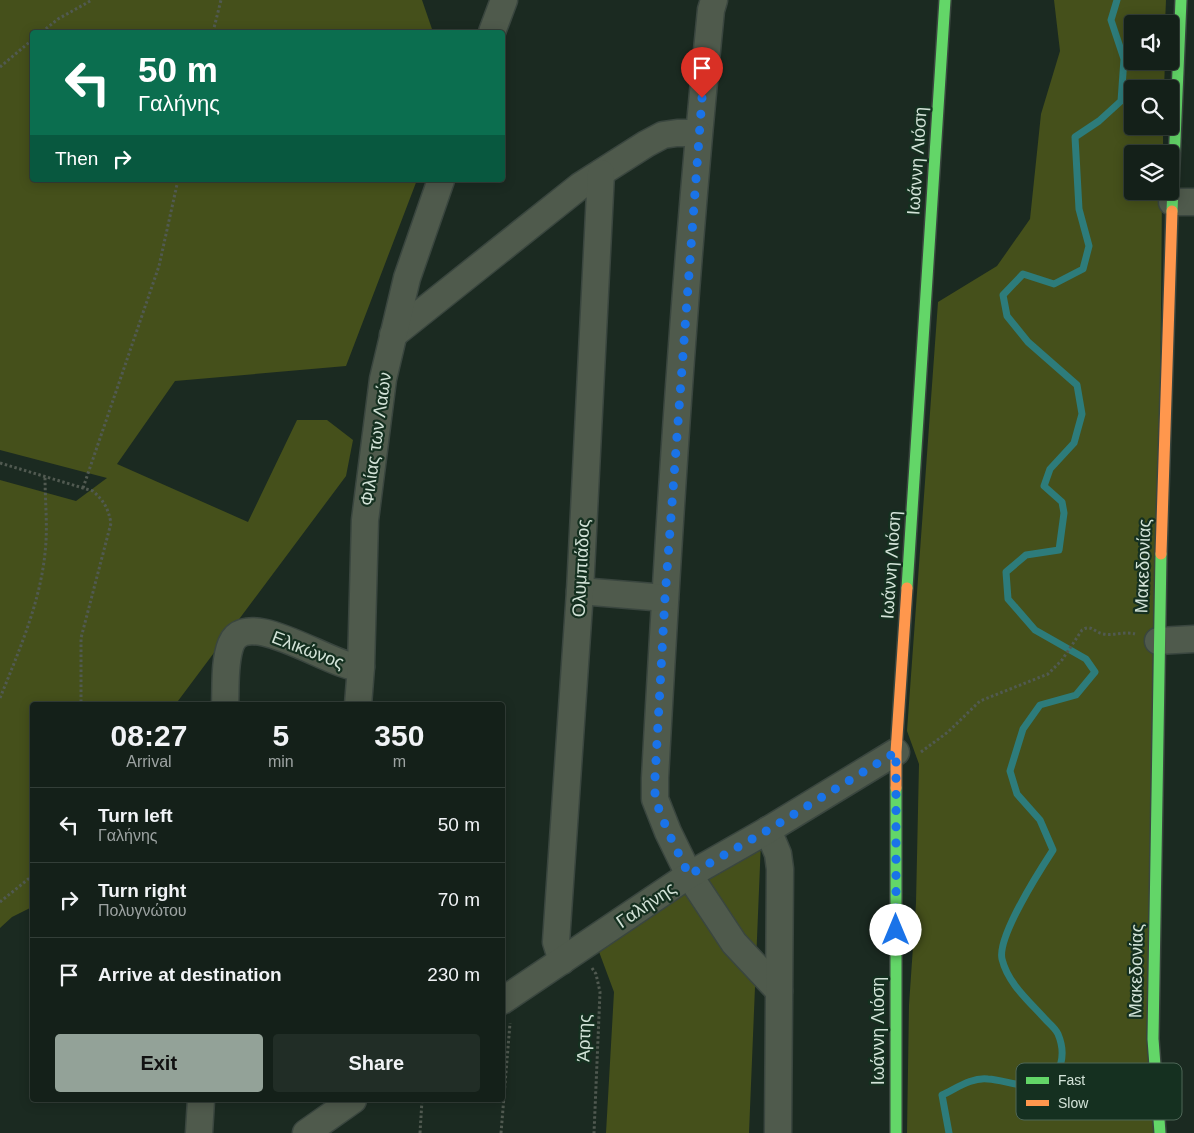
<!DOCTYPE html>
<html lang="en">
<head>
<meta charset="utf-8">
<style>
	body { margin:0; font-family:Arial,sans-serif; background:#212d26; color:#f1f3f6; height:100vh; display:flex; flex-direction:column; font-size:19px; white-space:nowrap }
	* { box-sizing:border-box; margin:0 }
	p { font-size:16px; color:#9da3a2 }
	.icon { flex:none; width:28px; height:28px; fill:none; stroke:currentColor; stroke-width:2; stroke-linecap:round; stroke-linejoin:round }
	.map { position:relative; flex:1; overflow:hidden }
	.sheet { position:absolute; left:30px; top:702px; width:475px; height:400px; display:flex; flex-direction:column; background:#142019; border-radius:5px; box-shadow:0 2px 12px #0003,0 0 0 1px #333e38 }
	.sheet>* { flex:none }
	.hud { position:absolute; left:30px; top:30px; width:475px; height:152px; border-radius:5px; box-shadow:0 2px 12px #0003,0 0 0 1px #333e38; background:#0b6e4f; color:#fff; overflow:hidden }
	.tools { position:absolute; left:1124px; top:15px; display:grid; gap:10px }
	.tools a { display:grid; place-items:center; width:55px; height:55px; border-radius:5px; background:#142019; box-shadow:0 2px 12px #0003,0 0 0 1px #333e38; font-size:25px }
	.pin { position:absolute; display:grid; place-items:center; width:42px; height:42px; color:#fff; margin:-51px -21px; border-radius:50% 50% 50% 0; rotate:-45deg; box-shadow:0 0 5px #0007 }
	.pin .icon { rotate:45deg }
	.me { position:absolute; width:55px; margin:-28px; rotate:0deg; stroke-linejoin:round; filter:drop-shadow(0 0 4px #0008) }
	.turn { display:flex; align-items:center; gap:18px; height:105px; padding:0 25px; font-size:22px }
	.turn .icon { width:65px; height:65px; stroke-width:2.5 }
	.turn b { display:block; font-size:35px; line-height:42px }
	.then { display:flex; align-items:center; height:48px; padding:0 25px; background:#0003; gap:10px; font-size:19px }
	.eta { display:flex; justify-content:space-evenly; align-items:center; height:85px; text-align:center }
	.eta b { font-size:30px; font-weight:700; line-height:35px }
	.cta { display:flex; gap:10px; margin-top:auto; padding:10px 25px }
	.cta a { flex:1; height:58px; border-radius:5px; background:#93a298; color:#111; font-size:20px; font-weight:700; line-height:58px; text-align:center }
	.cta a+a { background:#212d26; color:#f1f3f6 }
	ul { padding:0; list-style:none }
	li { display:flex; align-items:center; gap:15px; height:75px; padding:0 25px; border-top:1px solid #333e38 }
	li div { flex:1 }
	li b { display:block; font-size:19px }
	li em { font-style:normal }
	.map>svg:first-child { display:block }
	.green { fill:#45501b }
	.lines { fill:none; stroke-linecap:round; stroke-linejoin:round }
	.stream { stroke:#2d7c7b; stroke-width:7 }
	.street-casing { stroke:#3a463f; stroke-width:29 }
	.fast-casing { stroke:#3a463f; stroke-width:14 }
	.slow-casing { stroke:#3a463f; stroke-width:14 }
	.path { stroke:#515a51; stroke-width:3; stroke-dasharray:2.5 2.5; stroke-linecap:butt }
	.street { stroke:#4f5a4c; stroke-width:26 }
	.fast { stroke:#63d668; stroke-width:11 }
	.slow { stroke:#ff974d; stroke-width:11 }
	.route { stroke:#1a73e8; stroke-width:9; stroke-dasharray:0 16.2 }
	.labels { text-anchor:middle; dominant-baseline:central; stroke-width:4.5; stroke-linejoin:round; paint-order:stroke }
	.street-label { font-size:18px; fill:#d3e3d8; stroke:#153020 }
	.key { fill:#153020; stroke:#4e6657; stroke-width:1 }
	.key-label { font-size:14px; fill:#d3e3d8 }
</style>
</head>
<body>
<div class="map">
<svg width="1194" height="1133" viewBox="0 0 1194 1133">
	<rect width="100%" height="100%" fill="#1b2a21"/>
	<g class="green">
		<path d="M0 0H422L433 32H32V180H417L346 366 175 381 117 464 248 522 297 420H327L353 440 346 476 175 705H32V907L12 917 0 928V480L76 501 107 478 0 450Z"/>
		<path d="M1054 0H1166L1165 24H1132V61H1165L1164 89H1132V126H1163V154H1132V191H1162L1154 1133H907L909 1005 916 903 919 764 907 731 938 302 997 266 1030 219 1041 114 1060 51Z"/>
		<path d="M761 841 749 1133H606L614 992 598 949Z"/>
	</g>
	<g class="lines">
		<path class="stream" d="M949 1133 942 1095C957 1088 972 1077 988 1079 1005 1080 1023 1089 1041 1084 1063 1077 1066 1053 1058 1034 1056 1029 1050 1024 1046 1020 1030 1002 1008 984 1002 959 997 937 1040 870 1053 850L1040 820 1017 794 1010 771 1023 729 1040 705 1076 695 1095 672 1086 659 1035 630 1008 599 1006 572 1026 555 1059 550 1064 513 1062 502 1044 486 1050 469 1074 443 1082 414 1077 385 1028 342 1007 316 1003 295 1023 274 1054 284 1083 269 1089 246 1079 209 1075 137 1099 121 1121 101 1124 59 1111 20 1117 0"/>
		<g class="street-casing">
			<g id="street">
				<path d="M714 0 711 10C685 265 669 522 655 778V799L668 832 689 875 734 943 779 991"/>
				<path d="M492 32 504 0"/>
				<path d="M1172 202H1194"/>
				<path d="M393 335 580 186 646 144 663 135 677 133H698"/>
				<path d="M580 591 665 598"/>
				<path d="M1158 641 1194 639"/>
				<path d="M225 705C226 686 224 662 231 644 247 604 336 671 361 667"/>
				<path d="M358 705 361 667 365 520 383 379 407 278 441 180"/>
				<path d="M768 830 778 854 780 869 778 1133"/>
				<path d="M562 961 556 942 580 591 601 173"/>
				<path d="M502 1001 689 875 768 830 896 752"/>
				<path d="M199 1133 201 1100"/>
				<path d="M306 1133 353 1100"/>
			</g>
		</g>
		<g class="fast-casing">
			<g id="fast">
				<path d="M1172 211 1181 0"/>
				<path d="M907 588 945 0"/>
				<path d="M896 788V1133"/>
				<path d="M1160 1133 1153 1039 1161 554"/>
			</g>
		</g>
		<g class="slow-casing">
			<g id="slow">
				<path d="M1161 554 1172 211"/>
				<path d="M896 788V752L907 588"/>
			</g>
		</g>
		<g class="path">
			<path d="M42 32 58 19 92 0"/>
			<path d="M213 32 221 0"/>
			<path d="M0 67 32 40"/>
			<path d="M0 463 93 491C104 501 108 508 111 523L81 638V705"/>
			<path d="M83 488 159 266 178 180"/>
			<path d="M0 698C19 651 40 603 45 553 48 528 45 501 45 476"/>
			<path d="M921 752 948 732 980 701 1048 674 1062 660 1082 630C1091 624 1094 632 1103 634 1114 636 1125 631 1135 634"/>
			<path d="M0 902 32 876"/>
			<path d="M592 968 596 974 600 992 594 1133"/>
			<path d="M420 1133 422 1100"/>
			<path d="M501 1133 510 1023"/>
		</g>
		<use href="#street" class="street"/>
		<use href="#fast" class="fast"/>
		<use href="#slow" class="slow"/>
	</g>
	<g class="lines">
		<path class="route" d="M702 98 665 598 655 778V799L668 832 689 875 768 830 896 752V930"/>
	</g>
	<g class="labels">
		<g class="street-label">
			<text transform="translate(917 161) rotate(-86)">Ιωάννη Λιόση</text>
			<text transform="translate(376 439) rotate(-82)">Φιλίας των Λαών</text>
			<text transform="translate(891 565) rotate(-86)">Ιωάννη Λιόση</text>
			<text transform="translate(1143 566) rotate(-88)">Μακεδονίας</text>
			<text transform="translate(581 568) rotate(-87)">Ολυμπιάδος</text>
			<text transform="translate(308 650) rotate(21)">Ελικώνος</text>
			<text transform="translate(646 905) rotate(-34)">Γαλήνης</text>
			<text transform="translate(1136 971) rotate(-89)">Μακεδονίας</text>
			<text transform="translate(878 1031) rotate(-90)">Ιωάννη Λιόση</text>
			<text transform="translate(584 1038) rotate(-88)">Άρτης</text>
		</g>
	</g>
	<rect x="1016" y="1063" width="166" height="57" rx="8" class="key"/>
	<rect x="1026" y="1077" width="23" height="7" fill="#63d668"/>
	<rect x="1026" y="1100" width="23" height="6" fill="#ff974d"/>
	<g class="key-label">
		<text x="1058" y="1085">Fast</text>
		<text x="1058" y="1108">Slow</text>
	</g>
</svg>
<div class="tools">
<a><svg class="icon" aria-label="sound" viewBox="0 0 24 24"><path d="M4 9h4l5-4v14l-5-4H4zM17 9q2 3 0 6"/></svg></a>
<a><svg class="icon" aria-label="search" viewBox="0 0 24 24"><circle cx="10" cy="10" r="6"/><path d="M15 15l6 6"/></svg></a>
<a><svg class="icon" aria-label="layers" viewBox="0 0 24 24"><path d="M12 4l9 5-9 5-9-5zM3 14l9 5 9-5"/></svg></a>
</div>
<div class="pin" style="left:702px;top:98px;background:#d93025"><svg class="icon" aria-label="arrive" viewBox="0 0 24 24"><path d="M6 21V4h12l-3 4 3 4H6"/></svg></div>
<svg class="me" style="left:896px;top:930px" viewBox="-20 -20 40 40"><circle r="19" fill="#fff"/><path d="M0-13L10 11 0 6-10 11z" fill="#1a73e8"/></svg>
<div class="hud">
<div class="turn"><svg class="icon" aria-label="left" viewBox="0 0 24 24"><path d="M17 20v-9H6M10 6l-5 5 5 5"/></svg><div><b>50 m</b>Γαλήνης</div></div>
<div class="then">Then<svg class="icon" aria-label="right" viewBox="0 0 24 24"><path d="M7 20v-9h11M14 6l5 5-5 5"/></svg></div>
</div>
<section class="sheet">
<div class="eta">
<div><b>08:27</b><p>Arrival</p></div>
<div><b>5</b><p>min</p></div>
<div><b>350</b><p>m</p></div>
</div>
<ul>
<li><svg class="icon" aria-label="left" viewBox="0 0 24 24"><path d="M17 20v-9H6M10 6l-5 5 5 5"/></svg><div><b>Turn left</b><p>Γαλήνης</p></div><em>50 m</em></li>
<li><svg class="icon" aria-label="right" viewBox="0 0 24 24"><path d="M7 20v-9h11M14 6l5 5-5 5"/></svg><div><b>Turn right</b><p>Πολυγνώτου</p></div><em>70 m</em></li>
<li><svg class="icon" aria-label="arrive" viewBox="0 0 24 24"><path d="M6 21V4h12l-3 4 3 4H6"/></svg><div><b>Arrive at destination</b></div><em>230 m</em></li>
</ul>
<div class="cta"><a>Exit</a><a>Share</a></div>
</section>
</div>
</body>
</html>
